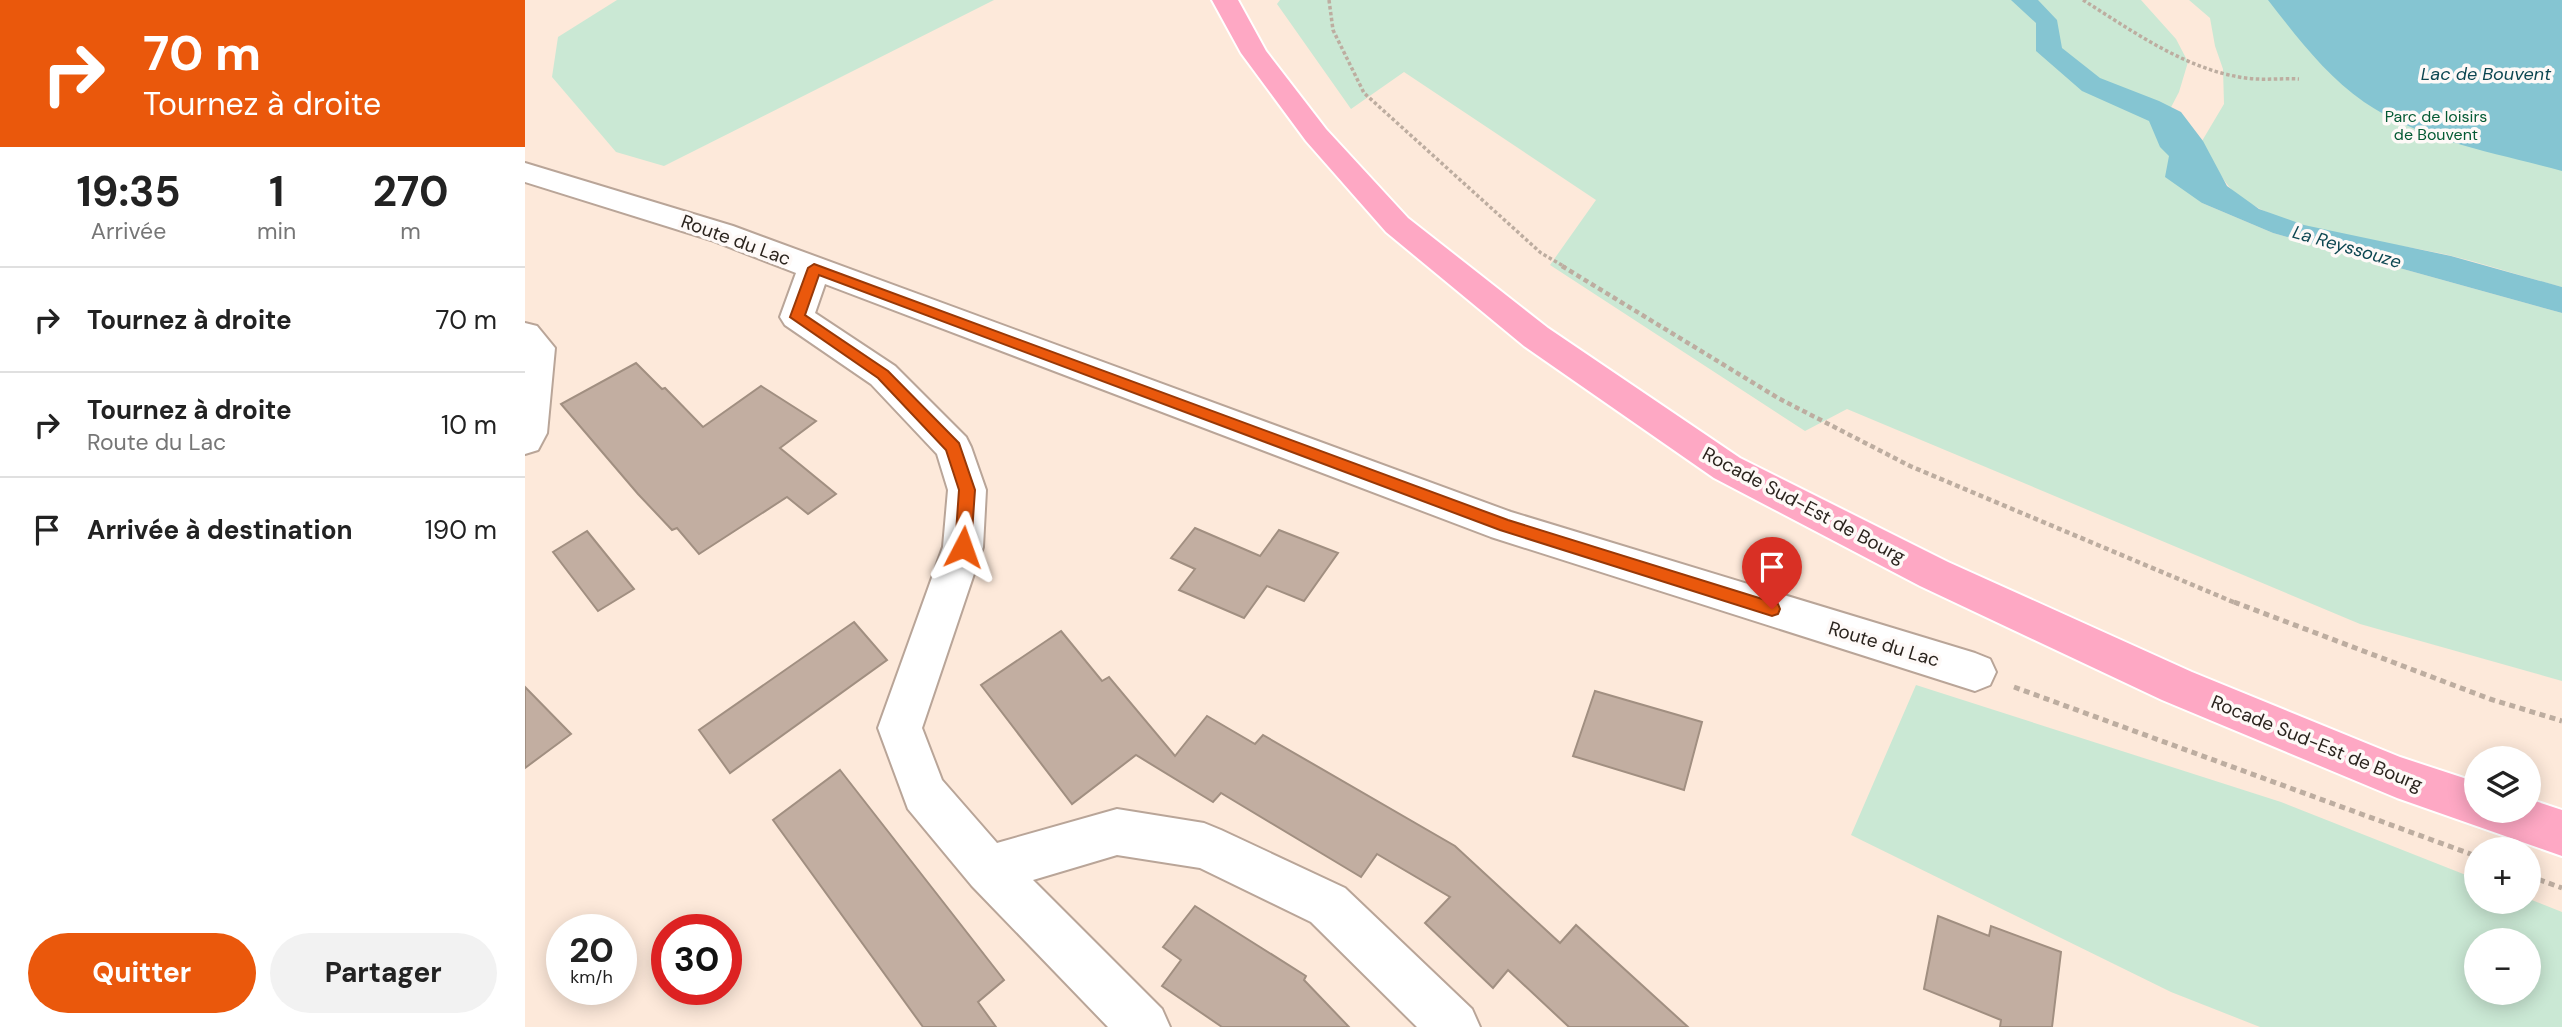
<!DOCTYPE html>
<html lang="fr">
<head>
<meta charset="utf-8">
<style>
	body { margin:0; font-family:"DM Sans",sans-serif; background:#f2f2f2; color:#222; height:100vh; display:flex; flex-direction:column; font-size:26px; white-space:nowrap }
	* { box-sizing:border-box; margin:0 }
	p { font-size:23px; color:#767676 }
	.icon { flex:none; width:38px; height:38px; fill:none; stroke:currentColor; stroke-width:2; stroke-linecap:round; stroke-linejoin:round }
	.map { position:relative; flex:1; overflow:hidden }
	.panel { display:flex; flex-direction:column; background:#fff; width:525px }
	.panel>* { flex:none }
	.hud { background:#ea580c; color:#fff; overflow:hidden }
	.controls { position:absolute; left:1939px; top:746px; display:grid; gap:14px }
	.controls a { display:grid; place-items:center; width:77px; height:77px; border-radius:50%; background:#fff; box-shadow:0 4px 18px #0003; font-size:35px }
	.speed { position:absolute; left:21px; top:914px; display:flex; gap:14px; font-size:35px; font-weight:700; text-align:center }
	.speed>* { display:grid; place-content:center; width:91px; height:91px; border-radius:50%; background:#fff; box-shadow:0 4px 18px #0003; line-height:1 }
	.speed small { font-size:18px; font-weight:400 }
	.speed .limit { border:10px solid #d22; background:#fff; color:#111 }
	.pin { position:absolute; display:grid; place-items:center; width:60px; height:60px; color:#fff; margin:-72px -30px; border-radius:50% 50% 50% 0; rotate:-45deg; box-shadow:0 0 7px #0007 }
	.pin .icon { rotate:45deg }
	.me { position:absolute; width:77px; margin:-38px; rotate:4deg; stroke-linejoin:round; filter:drop-shadow(0 0 5px #0008) }
	.turn { display:flex; align-items:center; gap:24px; height:147px; padding:0 28px; font-size:32px }
	.turn .icon { width:91px; height:91px; stroke-width:2.5 }
	.turn b { display:block; font-size:49px; line-height:60px }
	.eta { display:flex; justify-content:space-evenly; align-items:center; height:119px; text-align:center }
	.eta b { font-size:42px; font-weight:700; line-height:49px }
	.button { display:flex; gap:14px; margin-top:auto; padding:14px 28px }
	.button a { flex:1; height:80px; border-radius:42px; background:#ea580c; color:#fff; font-size:28px; font-weight:700; line-height:80px; text-align:center }
	.button a+a { background:#f2f2f2; color:#222 }
	ul { padding:0; list-style:none }
	li { display:flex; align-items:center; gap:21px; height:105px; padding:0 28px; border-top:2px solid #e0e0e0 }
	li div { flex:1 }
	li b { display:block; font-size:26px }
	li em { font-style:normal }
	main { display:flex; flex:1; min-height:0 }
	.map>svg:first-child { display:block }
	.green { fill:#cae8d4; fill-rule:evenodd }
	.water { fill:#85c5d2 }
	.building { fill:#c2aea1; stroke:#a18f81; stroke-width:2 }
	.lines { fill:none; stroke-linecap:round; stroke-linejoin:round }
	.minor-casing { stroke:#b9a598; stroke-width:4 }
	.primary-casing { stroke:#fff; stroke-width:4 }
	.path-far2 { stroke:#bdada0; stroke-width:3.5; stroke-dasharray:3.5 2.5; stroke-linecap:butt }
	.path-far1 { stroke:#bdada0; stroke-width:4.5; stroke-dasharray:5 3.5; stroke-linecap:butt }
	.path { stroke:#bdada0; stroke-width:5; stroke-dasharray:6 4.5; stroke-linecap:butt }
	.minor { fill:#fff; fill-rule:evenodd }
	.primary { fill:#fea8c4; fill-rule:evenodd }
	.route { fill:#ea580c; stroke:#983908; stroke-width:2 }
	.labels { text-anchor:middle; dominant-baseline:central; stroke-width:7; stroke-linejoin:round; paint-order:stroke }
	.far-park-label { font-size:16px; fill:#045a34; stroke:#fef9f7 }
	.far-water-label { font-size:18px; font-style:italic; fill:#0c4651; stroke:#fef9f7 }
	.street-label { font-size:19px; fill:#2b241e; stroke:#fef9f7 }
</style>
</head>
<body>
<main>
<section class="panel">
<div class="hud">
<div class="turn"><svg class="icon" aria-label="right" viewBox="0 0 24 24"><path d="M7 20v-9h11M14 6l5 5-5 5"/></svg><div><b>70 m</b>Tournez à droite</div></div>
</div>
<div class="eta">
<div><b>19:35</b><p>Arrivée</p></div>
<div><b>1</b><p>min</p></div>
<div><b>270</b><p>m</p></div>
</div>
<ul>
<li><svg class="icon" aria-label="right" viewBox="0 0 24 24"><path d="M7 20v-9h11M14 6l5 5-5 5"/></svg><div><b>Tournez à droite</b></div><em>70 m</em></li>
<li><svg class="icon" aria-label="right" viewBox="0 0 24 24"><path d="M7 20v-9h11M14 6l5 5-5 5"/></svg><div><b>Tournez à droite</b><p>Route du Lac</p></div><em>10 m</em></li>
<li><svg class="icon" aria-label="arrive" viewBox="0 0 24 24"><path d="M6 21V4h12l-3 4 3 4H6"/></svg><div><b>Arrivée à destination</b></div><em>190 m</em></li>
</ul>
<div class="button"><a>Quitter</a><a>Partager</a></div>
</section>
<div class="map">
<svg width="2037" height="1027" viewBox="0 0 2037 1027">
	<rect width="100%" height="100%" fill="#fde9da"/>
	<g class="green">
		<path d="M92 0H469L139 166 91 152 27 77 33 37Z"/>
		<path d="M755 0H1616L1651 39 1663 62 1654 92 1642 115 1644 156 1677 203 1748 233 2037 313V681L1835 624 1322 409 1280 431 1025 265 1071 200 879 72 826 109 752 4Z"/>
		<path d="M1664 0H2037V287C1999 277 1961 264 1923 255 1861 241 1769 235 1717 198 1697 185 1689 161 1677 141L1699 104 1698 69 1690 46 1685 18Z"/>
		<path d="M1391 685 1756 802 1951 879V901L2004 899 2037 912V1027H1735L1646 992 1326 835ZM1951 940H2004V992H1951Z"/>
	</g>
	<g class="water">
		<path d="M1486 0H1513L1532 20 1537 48 1575 78 1634 101 1656 112 1678 141 1702 186 1734 209 1779 225 1926 256 2037 287V313L1748 233 1677 203 1640 177 1644 156 1635 147 1624 121 1557 91 1511 51V23Z"/>
		<path d="M1743 0H2037V171C1972 153 1896 141 1839 102 1801 76 1771 36 1743 0Z"/>
	</g>
	<g class="building">
		<path d="M111 363 137 389 140 388 178 427 236 386 291 421 255 448 311 494 283 514 262 497 174 554 152 528 147 530 113 494 36 404Z"/>
		<path d="M670 528 735 556 754 530 813 553 779 601 742 586 719 618 654 590 670 569 646 558Z"/>
		<path d="M62 531 109 589 73 611 28 552Z"/>
		<path d="M329 622 362 660 205 773 174 730Z"/>
		<path d="M536 631 577 681 584 677 650 756 682 716 730 744 738 735 930 846 1035 943 1051 925 1163 1027H1044L983 970 968 988 900 923 925 897 852 854 836 877 696 793 688 802 611 755 547 804 456 685Z"/>
		<path d="M0 687 46 734 0 768Z"/>
		<path d="M1070 691 1177 722 1159 790 1048 756Z"/>
		<path d="M315 770 479 980 453 1002 471 1027H398L248 820Z"/>
		<path d="M670 906 781 976 779 980 824 1027H697L637 986 656 960 638 947Z"/>
		<path d="M1413 916 1464 936 1466 926 1536 952 1527 1027H1475L1476 1020 1399 989Z"/>
	</g>
	<g class="lines">
		<g class="minor-casing">
			<g id="minor">
				<path d="M0 163 208 226 986 512 1450 653 1465 659 1471 672 1465 685 1450 691 966 537 300 284 290 313 370 366 441 437 446 447 461 490 458 547 397 728 417 780 472 843 592 809 679 823 696 830 820 888 947 1009 955 1027H892L786 922 675 868 592 855 508 880 637 1009 645 1027H583L447 886 383 809 353 728 418 547 423 490 412 454 346 384 260 325 255 317 271 273 186 240 0 182Z"/>
				<path d="M0 323 12 326 30 348 22 433 13 450 0 454Z"/>
			</g>
		</g>
		<g class="primary-casing">
			<path id="primary" d="M687 0H713L741 51 801 129 883 218 1023 328 1215 458 1423 562 1667 672 1875 757 1951 782V810H2004V799L2037 810V856L1872 798 1637 700 1395 586 1189 478 999 346 861 232 781 141 716 53Z"/>
		</g>
		<g class="path-far2">
			<path d="M804 0 808 30 839 93 1016 253 1040 267"/>
			<path d="M1558 0C1606 30 1657 67 1714 77 1734 81 1754 78 1774 79"/>
		</g>
		<path class="path-far1" d="M1037 266 1253 398 1385 466 1713 604"/>
		<g class="path">
			<path d="M1709 602 1965 699 2037 721"/>
			<path d="M1489 687 1951 856"/>
			<path d="M2004 876 2037 888"/>
		</g>
		<use href="#minor" class="minor"/>
		<use href="#primary" class="primary"/>
	</g>
	<path class="route" d="M289 264 983 520 1247 602 1253 604 1255 609 1253 614 1247 616 975 530 294 275 280 315 363 371 434 443 450 490 446 547 443 552H432L430 547 434 490 421 450 353 378 265 317 283 268Z"/>
	<g class="labels">
		<g class="far-park-label">
			<text x="1911" y="116">Parc de loisirs<tspan x="1911" dy="18">de Bouvent</tspan></text>
		</g>
		<g class="far-water-label">
			<text x="1961" y="74">Lac de Bouvent</text>
			<text transform="translate(1822 247) rotate(16)">La Reyssouze</text>
		</g>
		<g class="street-label">
			<text transform="translate(211 240) rotate(20)">Route du Lac</text>
			<text transform="translate(1279 505) rotate(28)">Rocade Sud-Est de Bourg</text>
			<text transform="translate(1359 644) rotate(17)">Route du Lac</text>
			<text transform="translate(1792 743) rotate(22)">Rocade Sud-Est de Bourg</text>
		</g>
	</g>
</svg>
<div class="controls">
<a><svg class="icon" aria-label="layers" viewBox="0 0 24 24"><path d="M12 4l9 5-9 5-9-5zM3 14l9 5 9-5"/></svg></a>
<a>+</a>
<a>−</a>
</div>
<div class="speed"><div>20<small>km/h</small></div><div class="limit">30</div></div>
<div class="pin" style="left:1247px;top:609px;background:#d93025"><svg class="icon" aria-label="arrive" viewBox="0 0 24 24"><path d="M6 21V4h12l-3 4 3 4H6"/></svg></div>
<svg class="me" style="left:438px;top:547px" viewBox="-20 -20 40 40"><path d="M0-17L14 15 0 8-14 15z" fill="#ea580c" stroke="#fff" stroke-width="4"/></svg>
</div>
</main>
</body>
</html>
